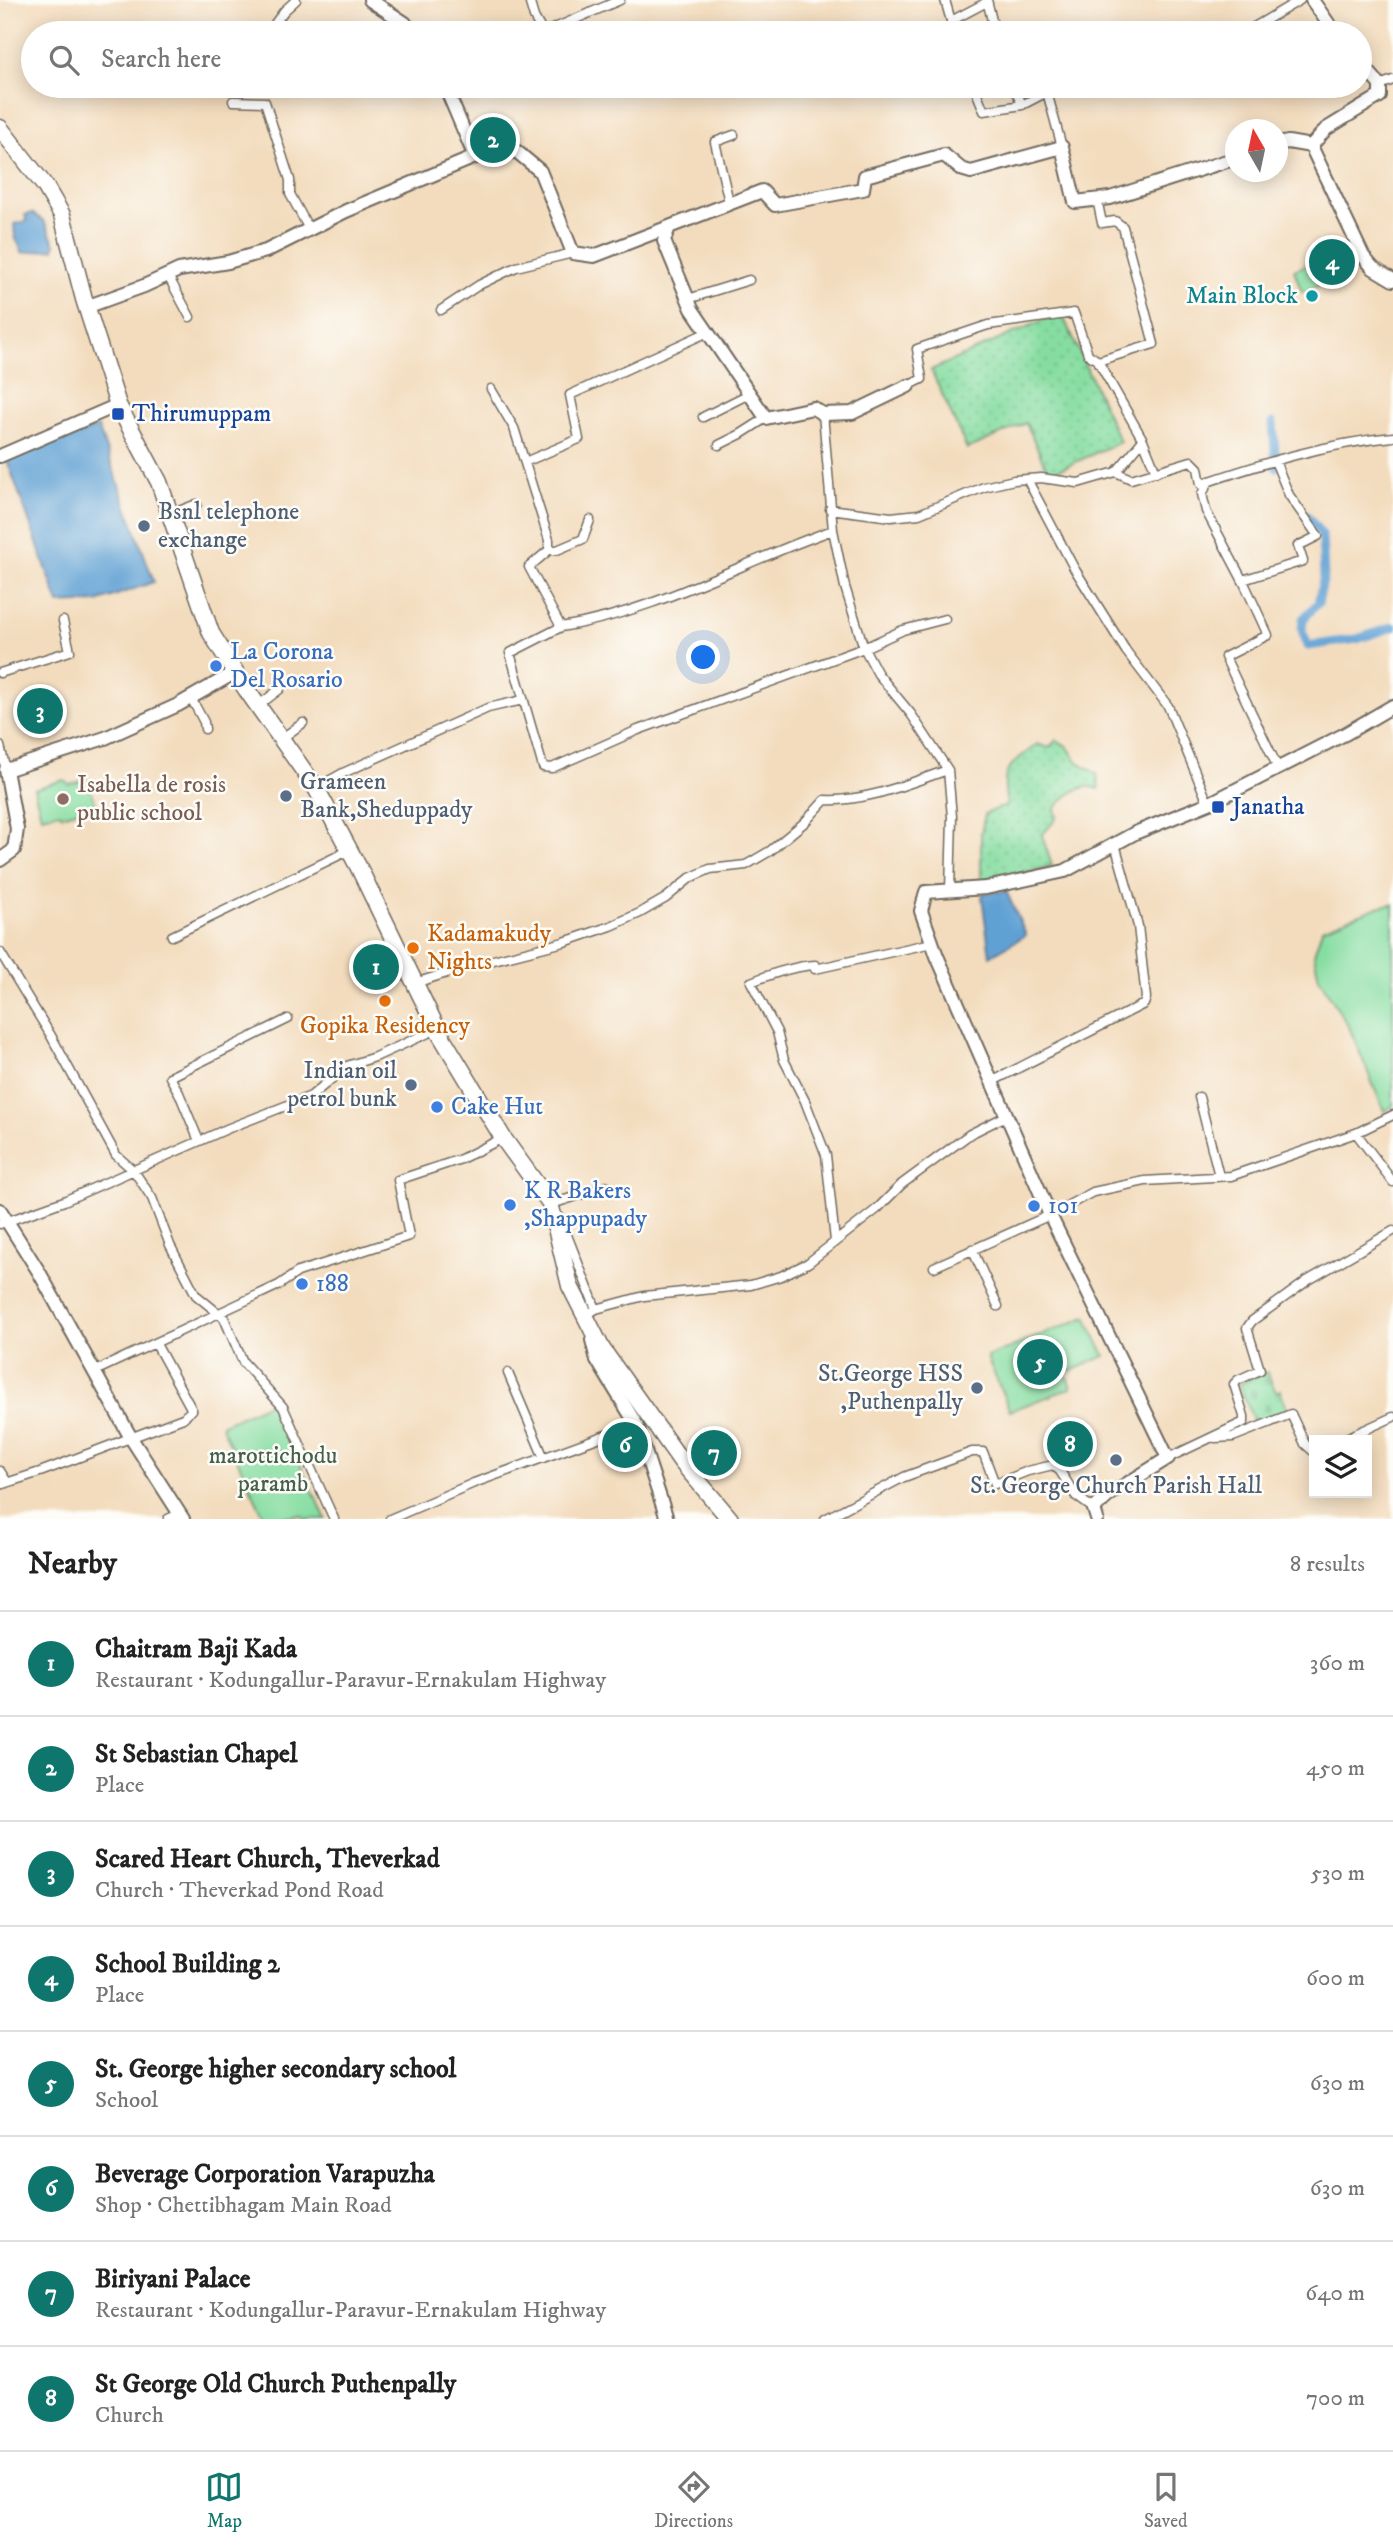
<!DOCTYPE html>
<html lang="en">
<head>
<meta charset="utf-8">
<style>
  :root { --surface:#fff; --page:#f2f2f2; --text:#222; --muted:#767676; --line:#e0e0e0; --accent:#0f766e }
  body { margin:0; font-family:"IM FELL DW Pica",serif; background:var(--page); color:var(--text) }
  .controls { position:absolute; right:21px; bottom:21px; display:grid; overflow:hidden; border-radius:0px; box-shadow:0 4px 18px #0003 }
  .controls button { width:63px; height:63px; display:grid; place-items:center; padding:0; border:0; border-bottom:2px solid var(--line); background:var(--surface); color:var(--text); font:35px sans-serif }
  .compass { position:absolute; left:1225px; top:119px; width:63px; height:63px; border-radius:50%; background:var(--surface); box-shadow:0 4px 18px #0003; rotate:351deg }
  .you { position:absolute; left:704px; top:658px; width:24px; height:24px; margin:-18px; border:5px solid #fff; border-radius:50%; background:#1a73e8; box-shadow:0 0 0 10px #1a73e833 }
  .badge { display:grid; place-items:center; width:46px; height:46px; border-radius:50%; background:var(--accent); color:#fff; font-size:23px; font-weight:700 }
  .pin { position:absolute; translate:-50% -50%; border:4px solid #fff; box-shadow:0 2px 7px #0006 }
  .list { margin:0; padding:0; list-style:none }
  h2 { display:flex; justify-content:space-between; align-items:center; height:91px; margin:0; padding:0 28px; font-size:30px }
  h2 small { font-size:23px; font-weight:400; color:var(--muted) }
  .list li { display:grid; grid-template-columns:46px 1fr auto; gap:21px; align-items:center; box-sizing:border-box; height:105px; padding:0 28px; border-top:2px solid var(--line) }
  .list b { display:block; font-size:26px; white-space:nowrap }
  .list p { margin:0; font-size:23px; white-space:nowrap; color:var(--muted) }
  .list em { font-size:23px; font-style:normal; color:var(--muted) }
  .icon { flex:none; width:38px; height:38px; fill:none; stroke:currentColor; stroke-width:2; stroke-linecap:round; stroke-linejoin:round }
  .map { position:relative; flex:none; width:1393px; height:1519px; overflow:hidden }
  .search { position:absolute; background:var(--surface); box-shadow:0 4px 18px #0003; left:21px; right:21px; top:21px; height:77px; display:flex; align-items:center; gap:18px; box-sizing:border-box; padding:0 24px; border-radius:38px; color:var(--muted); font-size:26px }
  .sheet { height:931px; background:var(--surface) }
  nav { display:flex; justify-content:space-around; align-items:center; box-sizing:border-box; height:98px; border-top:2px solid var(--line); background:var(--surface); font-size:19px; color:var(--muted) }
  nav a { display:grid; justify-items:center; gap:4px }
  nav .on { color:var(--accent) }
  .map>svg:first-child { display:block }
  .grass { fill:url(#grass-dots); stroke:#588466; stroke-width:2 }
  .cemetery { fill:url(#cemetery-stones); stroke:#588466; stroke-width:2 }
  .park { fill:#86dda1; stroke:#588466; stroke-width:2 }
  .water { fill:#61a1d4; stroke:#466680; stroke-width:2 }
  .lines { fill:none; stroke-linecap:round; stroke-linejoin:round }
  .canal { stroke:#61a1d4; stroke-width:9 }
  .street-casing { stroke:#71695e; stroke-width:11 }
  .secondary-casing { stroke:#71695e; stroke-width:16 }
  .highway-casing { stroke:#71695e; stroke-width:19 }
  .street { stroke:#fff; stroke-width:8 }
  .secondary { stroke:#fff; stroke-width:12 }
  .highway { stroke:#fff; stroke-width:16 }
  .culture-dot { fill:#0f9aa8; stroke:#fdfcf7; stroke-width:2.5 }
  .transit-dot { fill:#1a4fb4; stroke:#fdfcf7; stroke-width:2.5 }
  .service-dot { fill:#5c6f8a; stroke:#fdfcf7; stroke-width:2.5 }
  .shop-dot { fill:#3f7fe0; stroke:#fdfcf7; stroke-width:2.5 }
  .education-dot { fill:#8d6e63; stroke:#fdfcf7; stroke-width:2.5 }
  .food-dot { fill:#e8710a; stroke:#fdfcf7; stroke-width:2.5 }
  .labels { text-anchor:middle; dominant-baseline:central; stroke-width:5; stroke-linejoin:round; paint-order:stroke }
  .culture-label { font-size:24px; fill:#0d838f; stroke:#fdfcf7; text-anchor:end }
  .transit-label { font-size:24px; fill:#164399; stroke:#fdfcf7; text-anchor:start }
  .service-label { font-size:24px; fill:#4e5e75; stroke:#fdfcf7; text-anchor:start }
  .shop-label { font-size:24px; fill:#366cbe; stroke:#fdfcf7; text-anchor:start }
  .education-label { font-size:24px; fill:#785e54; stroke:#fdfcf7; text-anchor:start }
  .food-label { font-size:24px; fill:#c56008; stroke:#fdfcf7; text-anchor:start }
  .park-label { font-size:24px; fill:#46604e; stroke:#fdfcf7 }
</style>
</head>
<body>
<div class="map">
<svg width="1393" height="1519" viewBox="0 0 1393 1519">
  <defs>
    <pattern id="grass-dots" width="8" height="8" patternUnits="userSpaceOnUse" patternTransform="scale(1.75)"><rect width="8" height="8" fill="#86dda1"/><path d="M2 2h.1M6 6h.1" fill="none" stroke="#74be8b" stroke-width="1.8" stroke-linecap="round"/></pattern>
    <pattern id="cemetery-stones" width="16" height="16" patternUnits="userSpaceOnUse" patternTransform="scale(1.75)"><rect width="16" height="16" fill="#86dda1"/><path d="M2 7V4a2 2 0 0 1 4 0v3zM10 15v-3a2 2 0 0 1 4 0v3z" fill="#74be8b"/></pattern>
  </defs>
  <rect width="100%" height="100%" fill="#fdfcf7"/>
  <filter id="ink" filterUnits="userSpaceOnUse"><feTurbulence type="fractalNoise" baseFrequency=".0143" numOctaves="2"/><feDisplacementMap in="SourceGraphic" scale="14" xChannelSelector="R" yChannelSelector="G"/><feConvolveMatrix kernelMatrix="1 2 1 2 8 2 1 2 1" color-interpolation-filters="sRGB"/></filter>
  <filter id="wash" filterUnits="userSpaceOnUse"><feTurbulence type="fractalNoise" baseFrequency=".00686" numOctaves="4" result="noise"/><feDisplacementMap in="SourceGraphic" scale="28" xChannelSelector="R" yChannelSelector="G"/><feGaussianBlur stdDeviation="1.57" result="paint"/><feColorMatrix in="noise" values="0 0 0 0 0 0 0 0 0 0 0 0 0 0 0 0 0 1.4 0 .05"/><feComposite in="paint" operator="in"/></filter>
  <g filter="url(#wash)">
    <rect width="100%" height="100%" fill="#f3dcbd"/>
    <path class="grass" d="M1061,312l59,130 -71,32 -23,-51 -59,26 -36,-79z
      M1056,740l11,6 10,15 20,13 2,15c-17,-7 -34,6 -44,20l2,9 -15,17 10,31 -47,11 -24,3v-47l4,-19 22,-9c-7,-38 2,-38 30,-61l12,4z"/>
    <path class="cemetery" d="M1267,1372l9,20 4,-2 8,20 -33,15 -16,-41z"/>
    <path class="park" d="M1319,260l8,22 -25,10 -8,-22z
      M63,780l6,4 18,-4 9,25 -34,10 -2,-3 -19,4 -7,-27z
      M1393,904v202l-9,5 -34,-82 -31,-51 -5,-24 8,-25 59,-23z
      M1086,1317l19,39 -39,17 5,15 -61,23 -23,-54z
      M271,1402l55,117h-20l-5,-4 -36,4 -44,-94z"/>
    <path class="water" d="M32,213l12,8 11,23 -1,5 -31,4 -8,-16 -1,-13 13,-3 -2,-6z
      M98,427l56,155 -57,20 -38,2 -52,-144z
      M1006,891l20,44 -36,21 -8,-59 2,-4z"/>
    <g class="lines">
      <path class="canal" d="M1273,423l3,44
        M1307,516l15,19 2,41 -6,27 -15,16 -1,11 6,16 49,-7 36,-12"/>
    </g>
  </g>
  <g filter="url(#ink)">
    <g class="lines">
      <g class="street-casing">
        <path id="street" d="M529,0l5,17 9,16
          M945,0l6,21 36,-19
          M987,0l8,33
          M952,20l5,13
          M268,33l16,-22 12,-11
          M543,33l77,-33
          M1244,33l56,-33
          M1320,33l9,-6
          M1380,85l13,-5
          M974,86l10,25 38,-6
          M1014,86l8,19 25,-13 15,55
          M1047,92l19,-6
          M233,101l32,1 25,78v14l19,35
          M1097,199l5,24 13,-2 8,6 31,117 -56,17 45,79 -27,32
          M729,202l-14,-60 19,-7
          M167,274l23,43
          M688,299l61,-19
          M441,310l38,-25 37,-18 57,-14
          M908,386l14,-7 -5,-30 71,-24 86,-12 14,41 10,7
          M491,389l23,39 35,112v10
          M703,417l46,-23
          M1143,440l13,32
          M719,445l22,-11 25,-16
          M525,462l54,-23 -9,-44 138,-63
          M1027,479l47,89 52,83 42,55 40,97
          M1209,481l-7,13 4,17 39,74 23,50 -43,22 53,111
          M830,509l61,8 28,-3 65,-27 30,-7 27,-2 37,5 38,-11 15,7 60,-18 7,7 3,16c62,-21 127,-41 192,-47
          M169,510l10,1 18,-7
          M590,520l-7,19 -26,11h-8l-20,17 32,60 -51,26 33,114 9,1 86,-38 226,-82 39,-18 42,-11
          M833,530l12,57 19,61 14,26 33,40 37,56
          M1243,580l60,-19 -5,-15 20,-10 -29,-41 -14,-34
          M561,627c95,-15 182,-66 272,-97l-10,-116
          M0,673l70,-22 -7,-30
          M191,698l13,24 1,7
          M258,706l22,-17
          M281,739l22,-16
          M0,746l6,24
          M316,788l27,-15 145,-65 35,-8
          M172,936l178,-86
          M0,952l50,82 66,121 18,16 18,27 18,47 26,50 28,23 19,44 40,45 51,112
          M415,983l51,-16 98,-25 47,-16 29,-13 26,-15 24,-20 20,-9 36,-4 24,-14 35,-29 20,-22c42,2 83,-17 123,-30l4,47 -2,74
          M993,1081l151,-77 2,-6 -8,-72 -23,-82
          M1199,1097l20,79
          M1356,1133l37,49
          M199,1141l-20,-48 -9,-16 118,-58
          M552,1204l56,-18
          M560,1217l36,92
          M0,1224l64,-23 165,-73 82,-32 36,-30 28,-9 62,-28
          M835,1241l-9,-86 -21,-54 -21,-41 -7,-28 -26,-50c20,-8 42,-16 64,-17v4l117,-26
          M972,1249l26,57
          M934,1267l116,-52 43,-23 52,-11 86,-5 125,-43 37,-18
          M585,1316l11,-7 48,-13 107,-11 30,-9 27,-13 69,-54 25,-25 68,-50 38,-19
          M93,1372l186,-87 19,-13 111,-36 -11,-56 63,-21 42,-21
          M508,1373l36,85
          M1215,1438l18,-1 58,-23 14,30 9,8
          M1342,1440l51,-23
          M1168,1458l76,-36v-6l-10,-32 4,-4 22,-10 -13,-42 5,-7 55,-40 86,-50
          M0,1471l7,11
          M0,1485l40,-13 143,-54 9,-8 -36,-66
          M168,1519l11,-5
          M390,1519l84,-36 162,-59
          M825,1519l79,-42 68,-25h11l12,32 33,-13 25,-6 7,6 16,25 18,13"/>
      </g>
      <g class="secondary-casing">
        <path id="secondary" d="M370,0l35,23 7,10
          M1312,0l23,33
          M1360,62l20,23v11l-54,33 -15,17 52,110 10,12 20,12
          M445,86l30,71
          M1278,144l10,-2 23,4
          M86,307l58,-21 35,-16 49,-8 38,-11 80,-40 129,-54 41,-6 24,20 33,82 21,3 75,-29
          M908,386l-56,27 -29,1 -10,-6 -47,10 -74,-109 -28,-68 5,-14 93,-36 13,14 88,-16 2,-13 79,-21 17,14 10,3 91,-25 13,55 35,-4 126,-40
          M0,456l118,-51
          M0,860l14,-10 3,-21 -11,-59 99,-32 73,-33 58,-33
          M0,1210l39,62 92,166 52,81
          M592,1340l5,20 39,64 31,95
          M1097,1519l-3,-10 15,-14 59,-37 -118,-243 -113,-259 -16,-45 5,-19 60,-4 79,-17 70,-38 79,-32 131,-67 48,-28"/>
      </g>
      <g class="highway-casing">
        <path id="highway" d="M0,128l45,58 17,29 22,84 34,106 41,77 52,151 35,56 70,99 43,80 78,161 66,109 47,65 20,83 32,63 79,112 49,58"/>
      </g>
      <use href="#street" class="street"/>
      <use href="#secondary" class="secondary"/>
      <use href="#highway" class="highway"/>
    </g>
  </g>
  <circle class="culture-dot" cx="1312" cy="296" r="7"/>
  <g class="transit-dot">
    <rect x="111" y="407" width="14" height="14" rx="3.5"/>
    <rect x="1211" y="800" width="14" height="14" rx="3.5"/>
  </g>
  <g class="service-dot">
    <circle cx="144" cy="526" r="7"/>
    <circle cx="286" cy="796" r="7"/>
    <circle cx="411" cy="1085" r="7"/>
    <circle cx="977" cy="1388" r="7"/>
    <circle cx="1116" cy="1460" r="7"/>
  </g>
  <g class="shop-dot">
    <circle cx="216" cy="666" r="7"/>
    <circle cx="437" cy="1107" r="7"/>
    <circle cx="510" cy="1205" r="7"/>
    <circle cx="1034" cy="1206" r="7"/>
    <circle cx="302" cy="1284" r="7"/>
  </g>
  <circle class="education-dot" cx="63" cy="799" r="7"/>
  <g class="food-dot">
    <circle cx="413" cy="948" r="7"/>
    <circle cx="385" cy="1001" r="7"/>
  </g>
  <g class="labels">
    <g class="culture-label">
      <text x="1298" y="296">Main Block</text>
    </g>
    <g class="transit-label">
      <text x="132" y="414">Thirumuppam</text>
      <text x="1232" y="807">Janatha</text>
    </g>
    <g class="service-label">
      <text x="158" y="512">Bsnl telephone<tspan x="158" dy="28">exchange</tspan></text>
      <text x="300" y="782">Grameen<tspan x="300" dy="28">Bank,Sheduppady</tspan></text>
      <text x="397" y="1071" text-anchor="end">Indian oil<tspan x="397" dy="28">petrol bunk</tspan></text>
      <text x="963" y="1374" text-anchor="end">St.George HSS<tspan x="963" dy="28">,Puthenpally</tspan></text>
      <text x="1116" y="1486" text-anchor="middle">St. George Church Parish Hall</text>
    </g>
    <g class="shop-label">
      <text x="230" y="652">La Corona<tspan x="230" dy="28">Del Rosario</tspan></text>
      <text x="451" y="1107">Cake Hut</text>
      <text x="524" y="1191">K R Bakers<tspan x="524" dy="28">,Shappupady</tspan></text>
      <text x="1048" y="1206">101</text>
      <text x="316" y="1284">188</text>
    </g>
    <g class="education-label">
      <text x="77" y="785">Isabella de rosis<tspan x="77" dy="28">public school</tspan></text>
    </g>
    <g class="food-label">
      <text x="427" y="934">Kadamakudy<tspan x="427" dy="28">Nights</tspan></text>
      <text x="385" y="1026" text-anchor="middle">Gopika Residency</text>
    </g>
    <g class="park-label">
      <text x="273" y="1456">marottichodu<tspan x="273" dy="28">paramb</tspan></text>
    </g>
  </g>
</svg>
<div class="controls">
<button><svg class="icon" aria-label="layers" viewBox="0 0 24 24"><path d="M12 4l9 5-9 5-9-5zM3 14l9 5 9-5"/></svg></button>
</div>
<svg class="compass" viewBox="-18 -18 36 36"><path d="M0-13l5 13h-10z" fill="#e53935"/><path d="M0 13l5-13h-10z" fill="#767676"/></svg>
<div class="you"></div>
<div class="pin badge" style="left:376px;top:967px">1</div>
<div class="pin badge" style="left:493px;top:140px">2</div>
<div class="pin badge" style="left:40px;top:711px">3</div>
<div class="pin badge" style="left:1332px;top:262px">4</div>
<div class="pin badge" style="left:1040px;top:1362px">5</div>
<div class="pin badge" style="left:625px;top:1445px">6</div>
<div class="pin badge" style="left:714px;top:1453px">7</div>
<div class="pin badge" style="left:1070px;top:1444px">8</div>
<div class="search"><svg class="icon" aria-label="search" viewBox="0 0 24 24"><circle cx="10" cy="10" r="6"/><path d="M15 15l6 6"/></svg>Search here</div>
</div>
<section class="sheet">
<h2>Nearby<small>8 results</small></h2>
<ul class="list">
<li><span class="badge">1</span><div><b>Chaitram Baji Kada</b><p>Restaurant · Kodungallur-Paravur-Ernakulam Highway</p></div><em>360 m</em></li>
<li><span class="badge">2</span><div><b>St Sebastian Chapel</b><p>Place</p></div><em>450 m</em></li>
<li><span class="badge">3</span><div><b>Scared Heart Church, Theverkad</b><p>Church · Theverkad Pond Road</p></div><em>530 m</em></li>
<li><span class="badge">4</span><div><b>School Building 2</b><p>Place</p></div><em>600 m</em></li>
<li><span class="badge">5</span><div><b>St. George higher secondary school</b><p>School</p></div><em>630 m</em></li>
<li><span class="badge">6</span><div><b>Beverage Corporation Varapuzha</b><p>Shop · Chettibhagam Main Road</p></div><em>630 m</em></li>
<li><span class="badge">7</span><div><b>Biriyani Palace</b><p>Restaurant · Kodungallur-Paravur-Ernakulam Highway</p></div><em>640 m</em></li>
<li><span class="badge">8</span><div><b>St George Old Church Puthenpally</b><p>Church</p></div><em>700 m</em></li>
</ul>
</section>
<nav>
<a class="on"><svg class="icon" aria-label="map" viewBox="0 0 24 24"><path d="M3 6l6-2 6 2 6-2v14l-6 2-6-2-6 2zM9 4v14M15 6v14"/></svg>Map</a>
<a><svg class="icon" aria-label="directions" viewBox="0 0 24 24"><path d="M12 3l9 9-9 9-9-9zM9 14v-3h6M13 9l2 2-2 2"/></svg>Directions</a>
<a><svg class="icon" aria-label="saved" viewBox="0 0 24 24"><path d="M7 4h10v16l-5-4-5 4z"/></svg>Saved</a>
</nav>
</body>
</html>
